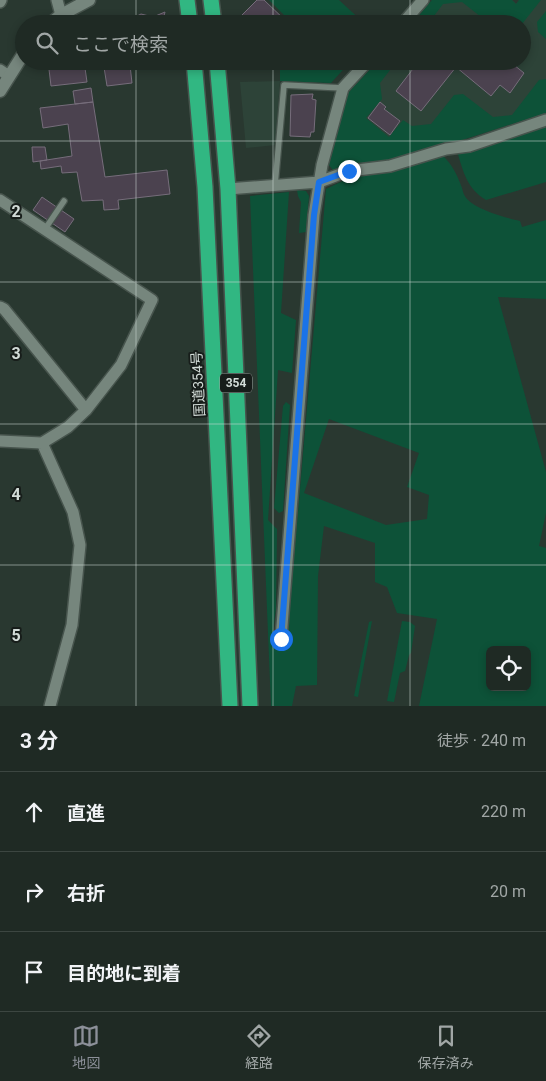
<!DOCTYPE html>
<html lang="ja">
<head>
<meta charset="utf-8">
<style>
  :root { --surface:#1f2a24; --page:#27322c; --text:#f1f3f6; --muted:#a1a7a6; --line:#3c4641; --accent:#8c9099 }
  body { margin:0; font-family:Roboto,"Noto Sans JP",sans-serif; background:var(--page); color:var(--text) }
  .controls { position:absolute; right:15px; bottom:15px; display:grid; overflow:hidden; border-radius:8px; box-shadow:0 2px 8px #0003 }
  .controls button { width:45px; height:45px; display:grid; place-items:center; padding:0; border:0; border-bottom:1px solid var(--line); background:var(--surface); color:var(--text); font:25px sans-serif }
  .stop { position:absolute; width:15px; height:15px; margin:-11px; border:4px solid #1a73e8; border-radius:50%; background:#fff }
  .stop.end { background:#1a73e8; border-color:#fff; box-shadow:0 1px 5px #0008 }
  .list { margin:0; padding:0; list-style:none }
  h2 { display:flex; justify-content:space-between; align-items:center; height:65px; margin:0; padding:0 20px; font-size:21px }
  h2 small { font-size:16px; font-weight:400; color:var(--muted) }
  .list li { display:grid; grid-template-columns:32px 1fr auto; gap:15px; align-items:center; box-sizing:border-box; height:80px; padding:0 20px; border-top:1px solid var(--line) }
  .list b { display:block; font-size:19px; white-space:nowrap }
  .list em { font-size:16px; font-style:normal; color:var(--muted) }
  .icon { flex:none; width:28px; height:28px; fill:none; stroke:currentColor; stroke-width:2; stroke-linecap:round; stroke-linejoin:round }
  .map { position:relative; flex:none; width:546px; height:706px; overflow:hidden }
  .search { position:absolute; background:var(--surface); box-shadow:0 2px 8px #0003; left:15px; right:15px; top:15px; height:55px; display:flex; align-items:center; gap:12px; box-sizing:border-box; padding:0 18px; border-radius:28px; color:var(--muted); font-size:19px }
  .sheet { height:305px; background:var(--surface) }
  nav { display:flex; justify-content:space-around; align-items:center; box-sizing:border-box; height:70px; border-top:1px solid var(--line); background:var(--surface); font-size:14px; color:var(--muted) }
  nav a { display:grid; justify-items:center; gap:2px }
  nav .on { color:var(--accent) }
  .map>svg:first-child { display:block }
  .built { fill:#2d4338 }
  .green { fill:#0d5238; fill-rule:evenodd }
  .building { fill:#4b424f; stroke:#766d7b }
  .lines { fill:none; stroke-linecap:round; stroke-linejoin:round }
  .lane-casing { stroke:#47544d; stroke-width:8 }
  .street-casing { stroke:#47544d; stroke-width:14 }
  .secondary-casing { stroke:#47544d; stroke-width:15 }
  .highway-casing { stroke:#47544d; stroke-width:18 }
  .lane { stroke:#76867d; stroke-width:5.5 }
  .street { stroke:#76867d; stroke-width:11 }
  .secondary { stroke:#76867d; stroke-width:12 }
  .highway { stroke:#31b782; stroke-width:15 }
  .route { stroke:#1a73e8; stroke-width:6 }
  .grid { fill:none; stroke:#d2dbd7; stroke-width:1; stroke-opacity:0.55 }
  .labels { text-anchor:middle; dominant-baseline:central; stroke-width:4; stroke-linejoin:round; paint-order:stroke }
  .shield { fill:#171d1a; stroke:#9aa29e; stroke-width:1 }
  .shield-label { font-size:12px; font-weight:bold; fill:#d2dbd7 }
  .street-label { font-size:14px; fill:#d2dbd7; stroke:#171d1a }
  .grid-label { font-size:16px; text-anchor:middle; font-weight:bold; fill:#d2dbd7; stroke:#171d1a; stroke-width:4; stroke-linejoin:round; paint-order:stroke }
</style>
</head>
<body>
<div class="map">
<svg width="546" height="706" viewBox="0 0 546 706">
  <rect width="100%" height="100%" fill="#293830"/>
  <path class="built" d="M432,0h80l4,4 3,-4h27v114l-93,29 -7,-1 -113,28 -4,-5 19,-72 30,-32h144v-37h-110z
    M280,81l-5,64 -29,3 -6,-66z"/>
  <path class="green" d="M269,0h70l26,24h-72z
    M432,0h80l4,4 3,-4h22l-19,24h-32l-28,-22 -19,2 -15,20h-9l-4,-4z
    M546,11v28l-8,-7 -1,-10z
    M280,61h71l-20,22 -51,-2z
    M378,61h19l-17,22 2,16 -16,19 23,19 14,-17 9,6 19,-2 23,-29 9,-1 30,23 19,-2 27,-35 7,-1v34l-93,30 -7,-1 -59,20 -54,8 -4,-5 19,-72z
    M546,123v59l-60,18c-19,-11 -23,-29 -29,-49z
    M442,155c11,10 15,20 20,33 1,4 2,8 5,11 10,11 39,19 53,22l2,6 24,-7v79l-48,-2 48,175v41l-7,33 7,2v158h-127l18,-87 -40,-6 -10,-26 -12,-5v-39l-51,-17 -6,50 -1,109 -21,1 -4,20h-21l-21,-510 39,-4 -8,121 15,7 -4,53 -14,-3 -10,150 9,9 -1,80 -4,29 7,8 7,4 40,-461 29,-14 35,-3zM329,419l90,34 -12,34 22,8 -2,24 -41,6 -82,-32zM490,650h37v37h-37z
    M297,190l9,1 3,5 -3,36 -7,1 2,-31 -3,-6z
    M286,402l4,3 -7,106 -4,2 -5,-5 9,-102z
    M372,621l-14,76 -4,-1 15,-74z
    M402,621l8,1 5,4 -4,27 -2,2 -4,16 -5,2 -6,29 -7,-1z"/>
  <path class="building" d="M257,0h7l23,22 -2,2h-49l-1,-2z
    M165,12l-3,12h-31v-5l10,-5 12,3z
    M48,61h36l3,21 -36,4z
    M103,61h49l1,1 -23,3 2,18 -25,3z
    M419,61h20l4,4 3,-4h63l15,12 -14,20 -10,-8 -9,11 -35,-29 -35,44 -25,-20z
    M91,88l2,14 -18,2 -2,-13z
    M313,94l-1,5 4,1 -2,32h-3l-1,5 -20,-1 1,-41z
    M93,102l12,75 62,-7 3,24 -52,6 1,9 -15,1 -1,-10 -21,1 -5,-29 -15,1 -1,-7 -20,3 -1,-8 32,-5 -4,-32 -25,4 -3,-20z
    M380,102l6,5 -2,2 16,12 -10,14 -22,-17z
    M32,147h13l2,13 -14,2z
    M42,197l32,22 -9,13 -32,-22z"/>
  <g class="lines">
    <g class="lane-casing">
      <path id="lane" d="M275,185l9,-100 59,3
        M45,229l19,-28"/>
    </g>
    <g class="street-casing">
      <path id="street" d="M57,0l4,15
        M0,2l1,-2
        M402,24l21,-24
        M0,70l9,6
        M228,189l91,-7 30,-11 41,-5 56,-17 23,-3 77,-26
        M0,200l152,100 -31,65 -35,45 -18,17 -26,16 -42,-2
        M0,307l4,2 82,101
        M42,443l31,69 7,33 -8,80 -22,81
        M281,639l33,-424 8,-50 21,-77 25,-27"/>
    </g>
    <g class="secondary-casing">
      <path id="secondary" d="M50,24l11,-9 28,-15
        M0,91l24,-38"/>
    </g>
    <g class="highway-casing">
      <path id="highway" d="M187,0l3,24
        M211,0l3,24
        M194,61l11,126 25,519
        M217,61l11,128 22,517"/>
    </g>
    <use href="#lane" class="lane"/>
    <use href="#street" class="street"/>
    <use href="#secondary" class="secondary"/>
    <use href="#highway" class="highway"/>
  </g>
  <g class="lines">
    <path class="route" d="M281,639l33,-424 5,-33 30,-11"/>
  </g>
  <path class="grid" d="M136,0v24M273,0v24M410,0v24M136,61v645M273,61v645M410,61v645M0,141h546M0,282h546M0,424h546M0,565h546"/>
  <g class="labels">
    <rect class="shield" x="220" y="373.5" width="32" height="19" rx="4"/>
    <g class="shield-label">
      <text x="236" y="383">354</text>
    </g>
    <g class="street-label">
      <text transform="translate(198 384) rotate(-93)">国道354号</text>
    </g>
  </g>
  <g class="grid-label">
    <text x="16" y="217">2</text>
    <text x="16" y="359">3</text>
    <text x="16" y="500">4</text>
    <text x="16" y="641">5</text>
  </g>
</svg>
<div class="controls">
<button><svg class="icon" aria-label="locate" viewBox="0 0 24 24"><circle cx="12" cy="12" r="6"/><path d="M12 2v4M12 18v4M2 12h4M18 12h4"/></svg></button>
</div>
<div class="stop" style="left:281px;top:639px"></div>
<div class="stop end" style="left:349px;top:171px"></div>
<div class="search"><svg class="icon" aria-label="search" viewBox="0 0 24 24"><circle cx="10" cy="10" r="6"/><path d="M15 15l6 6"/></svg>ここで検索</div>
</div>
<section class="sheet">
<h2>3 分<small>徒歩 · 240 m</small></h2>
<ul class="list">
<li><svg class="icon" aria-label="ahead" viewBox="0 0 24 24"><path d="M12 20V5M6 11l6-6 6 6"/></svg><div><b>直進</b></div><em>220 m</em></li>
<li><svg class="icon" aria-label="right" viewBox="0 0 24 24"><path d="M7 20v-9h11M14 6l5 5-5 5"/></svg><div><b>右折</b></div><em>20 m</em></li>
<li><svg class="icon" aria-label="arrive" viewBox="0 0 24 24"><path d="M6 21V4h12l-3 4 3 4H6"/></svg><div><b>目的地に到着</b></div></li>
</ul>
</section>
<nav>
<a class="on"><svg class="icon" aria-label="map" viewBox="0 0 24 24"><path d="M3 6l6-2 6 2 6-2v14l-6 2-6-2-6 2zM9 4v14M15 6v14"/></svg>地図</a>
<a><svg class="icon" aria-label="directions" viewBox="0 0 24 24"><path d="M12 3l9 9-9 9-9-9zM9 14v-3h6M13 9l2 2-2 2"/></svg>経路</a>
<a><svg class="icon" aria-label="saved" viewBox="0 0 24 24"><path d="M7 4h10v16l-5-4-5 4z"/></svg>保存済み</a>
</nav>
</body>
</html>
